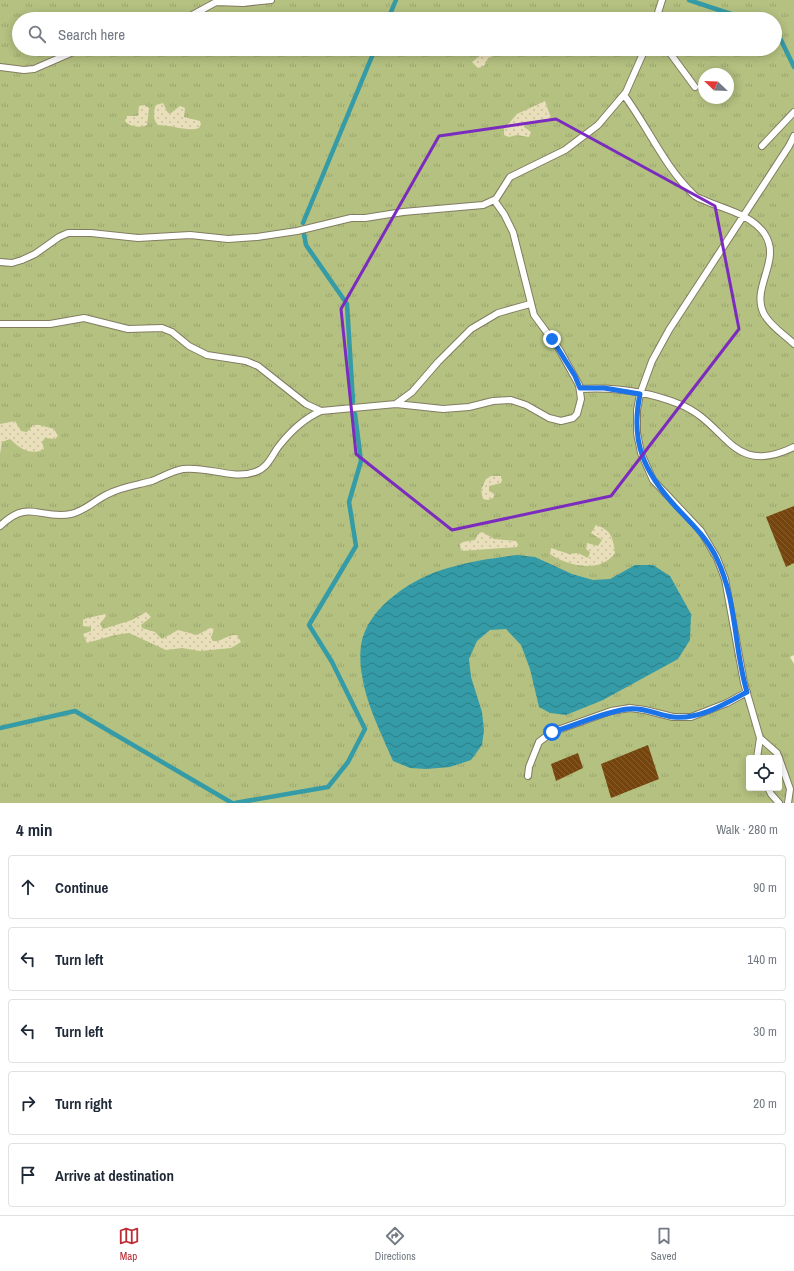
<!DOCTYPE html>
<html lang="en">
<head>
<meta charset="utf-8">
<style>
  :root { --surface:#fff; --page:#f2f2f3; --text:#1f2937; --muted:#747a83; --line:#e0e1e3; --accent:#bd2d36 }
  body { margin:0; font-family:"Archivo Narrow",sans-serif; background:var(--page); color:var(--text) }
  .controls { position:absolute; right:12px; bottom:12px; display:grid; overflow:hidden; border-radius:4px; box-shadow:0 2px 10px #0003 }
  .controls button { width:36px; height:36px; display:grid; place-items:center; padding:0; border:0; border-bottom:1px solid var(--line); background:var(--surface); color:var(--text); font:20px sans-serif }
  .compass { position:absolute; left:698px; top:68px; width:36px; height:36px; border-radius:50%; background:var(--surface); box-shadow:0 2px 10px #0003; rotate:293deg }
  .stop { position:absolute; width:12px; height:12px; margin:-9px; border:3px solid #1a73e8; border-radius:50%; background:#fff }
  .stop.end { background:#1a73e8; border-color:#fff; box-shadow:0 1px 4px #0008 }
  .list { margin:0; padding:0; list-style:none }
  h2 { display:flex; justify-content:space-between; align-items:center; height:52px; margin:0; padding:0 16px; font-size:17px }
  h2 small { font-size:13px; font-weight:400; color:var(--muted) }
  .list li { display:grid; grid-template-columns:26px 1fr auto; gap:12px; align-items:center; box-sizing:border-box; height:64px; margin:0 8px 8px; padding:0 8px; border:1px solid var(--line); border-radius:4px }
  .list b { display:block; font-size:15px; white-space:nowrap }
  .list em { font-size:13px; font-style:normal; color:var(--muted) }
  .icon { flex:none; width:22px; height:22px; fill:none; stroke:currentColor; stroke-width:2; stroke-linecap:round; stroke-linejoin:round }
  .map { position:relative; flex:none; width:794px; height:803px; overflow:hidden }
  .search { position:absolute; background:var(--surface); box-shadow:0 2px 10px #0003; left:12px; right:12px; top:12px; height:44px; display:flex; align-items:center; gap:10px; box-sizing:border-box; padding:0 14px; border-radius:22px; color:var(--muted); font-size:15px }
  .sheet { height:412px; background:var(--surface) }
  nav { display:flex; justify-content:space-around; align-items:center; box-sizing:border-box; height:56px; border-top:1px solid var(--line); background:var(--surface); font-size:11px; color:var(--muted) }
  nav a { display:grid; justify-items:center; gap:2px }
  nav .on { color:var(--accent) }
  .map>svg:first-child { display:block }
  .grass { fill:url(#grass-tufts); fill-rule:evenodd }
  .sand { fill:url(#sand-dots) }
  .water { fill:url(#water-waves) }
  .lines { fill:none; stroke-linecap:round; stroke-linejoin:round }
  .stream { stroke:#349ba7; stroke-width:4.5 }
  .building { fill:url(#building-back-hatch) }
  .lane-casing { stroke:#837c63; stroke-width:8 }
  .lane { stroke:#fff; stroke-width:6 }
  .route { stroke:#1a73e8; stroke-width:5 }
  .marked { fill:none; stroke:#7b2cbf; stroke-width:3; stroke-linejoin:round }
</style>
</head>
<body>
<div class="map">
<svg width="794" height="803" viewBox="0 0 794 803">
  <defs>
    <pattern id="grass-tufts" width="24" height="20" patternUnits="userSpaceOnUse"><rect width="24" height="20" fill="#b4c180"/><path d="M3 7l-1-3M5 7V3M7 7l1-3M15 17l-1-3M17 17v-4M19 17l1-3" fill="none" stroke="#9aa56e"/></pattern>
    <pattern id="sand-dots" width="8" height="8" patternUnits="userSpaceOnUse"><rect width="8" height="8" fill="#e9dfba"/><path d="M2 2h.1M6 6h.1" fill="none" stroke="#c7bf9f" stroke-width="1.8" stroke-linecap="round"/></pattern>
    <pattern id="water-waves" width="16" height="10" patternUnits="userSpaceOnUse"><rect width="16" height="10" fill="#349ba7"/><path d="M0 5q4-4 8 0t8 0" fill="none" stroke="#2b7e87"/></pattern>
    <pattern id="building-back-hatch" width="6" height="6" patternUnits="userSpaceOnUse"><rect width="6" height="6" fill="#76450e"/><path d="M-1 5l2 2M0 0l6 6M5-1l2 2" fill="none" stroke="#845d30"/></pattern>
  </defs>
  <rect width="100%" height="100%" fill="#f0e9cc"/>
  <path class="grass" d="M0,0h794v655l-4,2 4,7v139h-794zM19,19h756v30h-756zM704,74h24v24h-24zM749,758h30v30h-30z"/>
  <path class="sand" d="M489,49h20l-21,9 -4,8 -6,2 -6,-6z
    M545,101l6,17 -11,5h-15l-1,4 7,5 -2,5 -12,-2 -8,2 -5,-2v-6l13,-15z
    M163,103l5,10h3l9,-7 5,2 -1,9 16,4 1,3 -2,4c-11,4 -28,-3 -41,-3 -5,-5 -5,-13 -2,-20z
    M145,105l4,3 -2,17c-6,3 -18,2 -22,-4l2,-5h11l1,-10z
    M15,421l6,10 6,1 6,-7h6l15,4 4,7 -3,3 -10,-1 -3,4 2,7c-13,7 -24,0 -34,-10l-8,3 -2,12v-30z
    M491,476h10l1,4 -1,3 -12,3v5l6,3 -2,4 -5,2 -5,-1 -2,-9 5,-11z
    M596,525c15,5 17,12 19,28 -15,21 -47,13 -65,1l1,-6 18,6 9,-1 10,5 2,-6 -4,-3 1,-6 11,3 4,-6 -11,-7z
    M482,532l12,7 22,2 2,3 -1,3 -56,4 -1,-7 2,-2 13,-2 3,-6z
    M146,612l5,5 -10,8 1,3 13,4 7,7 16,-9 19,5 13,-7 4,1 -3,9 2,3c9,1 14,-7 24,-6l4,7 -10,6 -10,1 -21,2 -18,-3 -16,2 -37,-17 -14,2 -28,8 -4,-9 8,-3v-4l-8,-1v-6c4,-3 16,-4 22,-6l1,2 -6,8 3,5 29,-9z"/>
  <path class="water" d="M517,555l18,2 37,17 21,6 17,-1 25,-14h18l17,11 21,38 -1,26 -12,19 -75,41 -37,15 -16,-2 -11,-6 -9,-38 -9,-24 -15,-16 -16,1 -13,11 -8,18 2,18 11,35 2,18 -2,15 -11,15 -21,7 -24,2 -16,-1 -17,-7c-11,-26 -27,-57 -31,-86 -2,-8 -2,-21 -1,-30 6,-38 53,-68 87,-77 22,-7 46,-10 69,-13z"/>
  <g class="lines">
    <path class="stream" d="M689,0l57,19
      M388,19l8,-19
      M775,34l4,2 15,31
      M303,223l72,-174
      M304,234l2,11 41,59 6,98
      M0,728l75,-17 157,92
      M235,803l93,-16 20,-25 17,-33 -33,-67 -23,-37 47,-79 -7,-44 12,-41 -6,-47"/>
  </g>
  <path class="building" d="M794,506v57l-8,4 -20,-50z
    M648,745l11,34 -48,19 -10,-34z
    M578,753l5,15 -27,13 -5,-17z"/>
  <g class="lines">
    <g class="lane-casing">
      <path id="lane" d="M185,19l31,-17 27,1 28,-3
        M656,19l6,-19
        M667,49l28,38
        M0,67l24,3 10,-1 46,-20
        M624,95c24,32 40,71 69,99 3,4 9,5 13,7 20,9 44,13 58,32 19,27 -14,54 0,81 7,13 20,20 30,30
        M762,146l32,-34
        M0,262l12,1 10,-3 13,-6 24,-17 9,-4h23l47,5 52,-3 38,4 29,-2 40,-6 54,-13h14l38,-6 80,-7 13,-6 14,-22 55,-27 33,-25 28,-33 19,-43
        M0,324h50l34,-6 44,11 34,-1 10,4 17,14 18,9 39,6 12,5 48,38 15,7 75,-7 47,5 26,-2 24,-6 18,-1 15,5 23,13 12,3 12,-3 4,-4 4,-15 -2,-14 -20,-36 -25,-34 -21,-83 -9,-18 -10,-14
        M580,389c33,-2 69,3 99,15 49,19 51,74 115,43
        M397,403l15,-11 26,-30 33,-33 27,-16 32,-9
        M0,526c29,-28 40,-6 71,-12 14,-3 24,-14 37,-20 13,-7 29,-9 44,-13 10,-4 20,-10 31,-12 24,-3 50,11 72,3 13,-4 17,-17 24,-26 11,-14 26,-28 42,-35
        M760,738l17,15 2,5
        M757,758l3,-20 -16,-55 -19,-104 -8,-21 -16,-27 -48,-51 -12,-27 -4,-20v-23l3,-16 12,-33 17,-31 120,-184 5,-10
        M779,758l11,31 -2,14
        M528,776l1,-9 10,-25 13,-10 59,-21 19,-3 15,2 28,7h18l36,-14 20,-11
        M768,788l3,6 8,9"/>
    </g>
    <use href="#lane" class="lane"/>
  </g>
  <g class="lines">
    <path class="route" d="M552,339l23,37 5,12h24l36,6c-10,48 4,78 36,113 16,17 31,31 41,52 20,42 17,90 30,133 -22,12 -48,28 -74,25 -15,-2 -29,-10 -45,-8 -26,3 -50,16 -76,23"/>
  </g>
  <path class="marked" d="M556,119l159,87 24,123 -128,167 -159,34 -96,-76 -15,-145 98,-173z"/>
</svg>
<div class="controls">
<button><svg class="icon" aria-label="locate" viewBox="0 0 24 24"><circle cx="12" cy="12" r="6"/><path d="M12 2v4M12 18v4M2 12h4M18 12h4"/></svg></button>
</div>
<svg class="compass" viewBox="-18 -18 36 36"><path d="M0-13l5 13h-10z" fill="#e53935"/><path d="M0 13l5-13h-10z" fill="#747a83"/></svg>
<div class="stop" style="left:552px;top:732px"></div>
<div class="stop end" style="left:552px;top:339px"></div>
<div class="search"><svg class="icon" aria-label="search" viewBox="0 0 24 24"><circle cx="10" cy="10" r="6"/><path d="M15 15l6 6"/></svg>Search here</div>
</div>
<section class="sheet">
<h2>4 min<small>Walk · 280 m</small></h2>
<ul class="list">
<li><svg class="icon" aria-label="ahead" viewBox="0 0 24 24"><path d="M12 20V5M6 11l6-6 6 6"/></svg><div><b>Continue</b></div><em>90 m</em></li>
<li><svg class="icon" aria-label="left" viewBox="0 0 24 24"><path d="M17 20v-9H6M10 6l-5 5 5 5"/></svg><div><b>Turn left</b></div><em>140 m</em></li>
<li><svg class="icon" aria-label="left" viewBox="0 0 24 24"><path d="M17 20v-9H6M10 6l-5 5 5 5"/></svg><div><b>Turn left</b></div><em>30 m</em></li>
<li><svg class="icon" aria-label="right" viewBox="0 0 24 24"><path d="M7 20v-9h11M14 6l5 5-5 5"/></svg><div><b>Turn right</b></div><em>20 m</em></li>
<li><svg class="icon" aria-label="arrive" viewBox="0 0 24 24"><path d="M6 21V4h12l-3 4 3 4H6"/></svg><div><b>Arrive at destination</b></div></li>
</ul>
</section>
<nav>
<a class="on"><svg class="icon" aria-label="map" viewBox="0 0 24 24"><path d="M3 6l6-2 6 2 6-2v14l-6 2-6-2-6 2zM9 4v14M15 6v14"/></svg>Map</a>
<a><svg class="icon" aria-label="directions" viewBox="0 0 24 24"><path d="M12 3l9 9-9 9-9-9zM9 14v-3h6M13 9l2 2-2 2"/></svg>Directions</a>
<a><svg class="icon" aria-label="saved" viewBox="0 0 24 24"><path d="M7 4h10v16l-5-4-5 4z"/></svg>Saved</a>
</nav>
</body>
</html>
